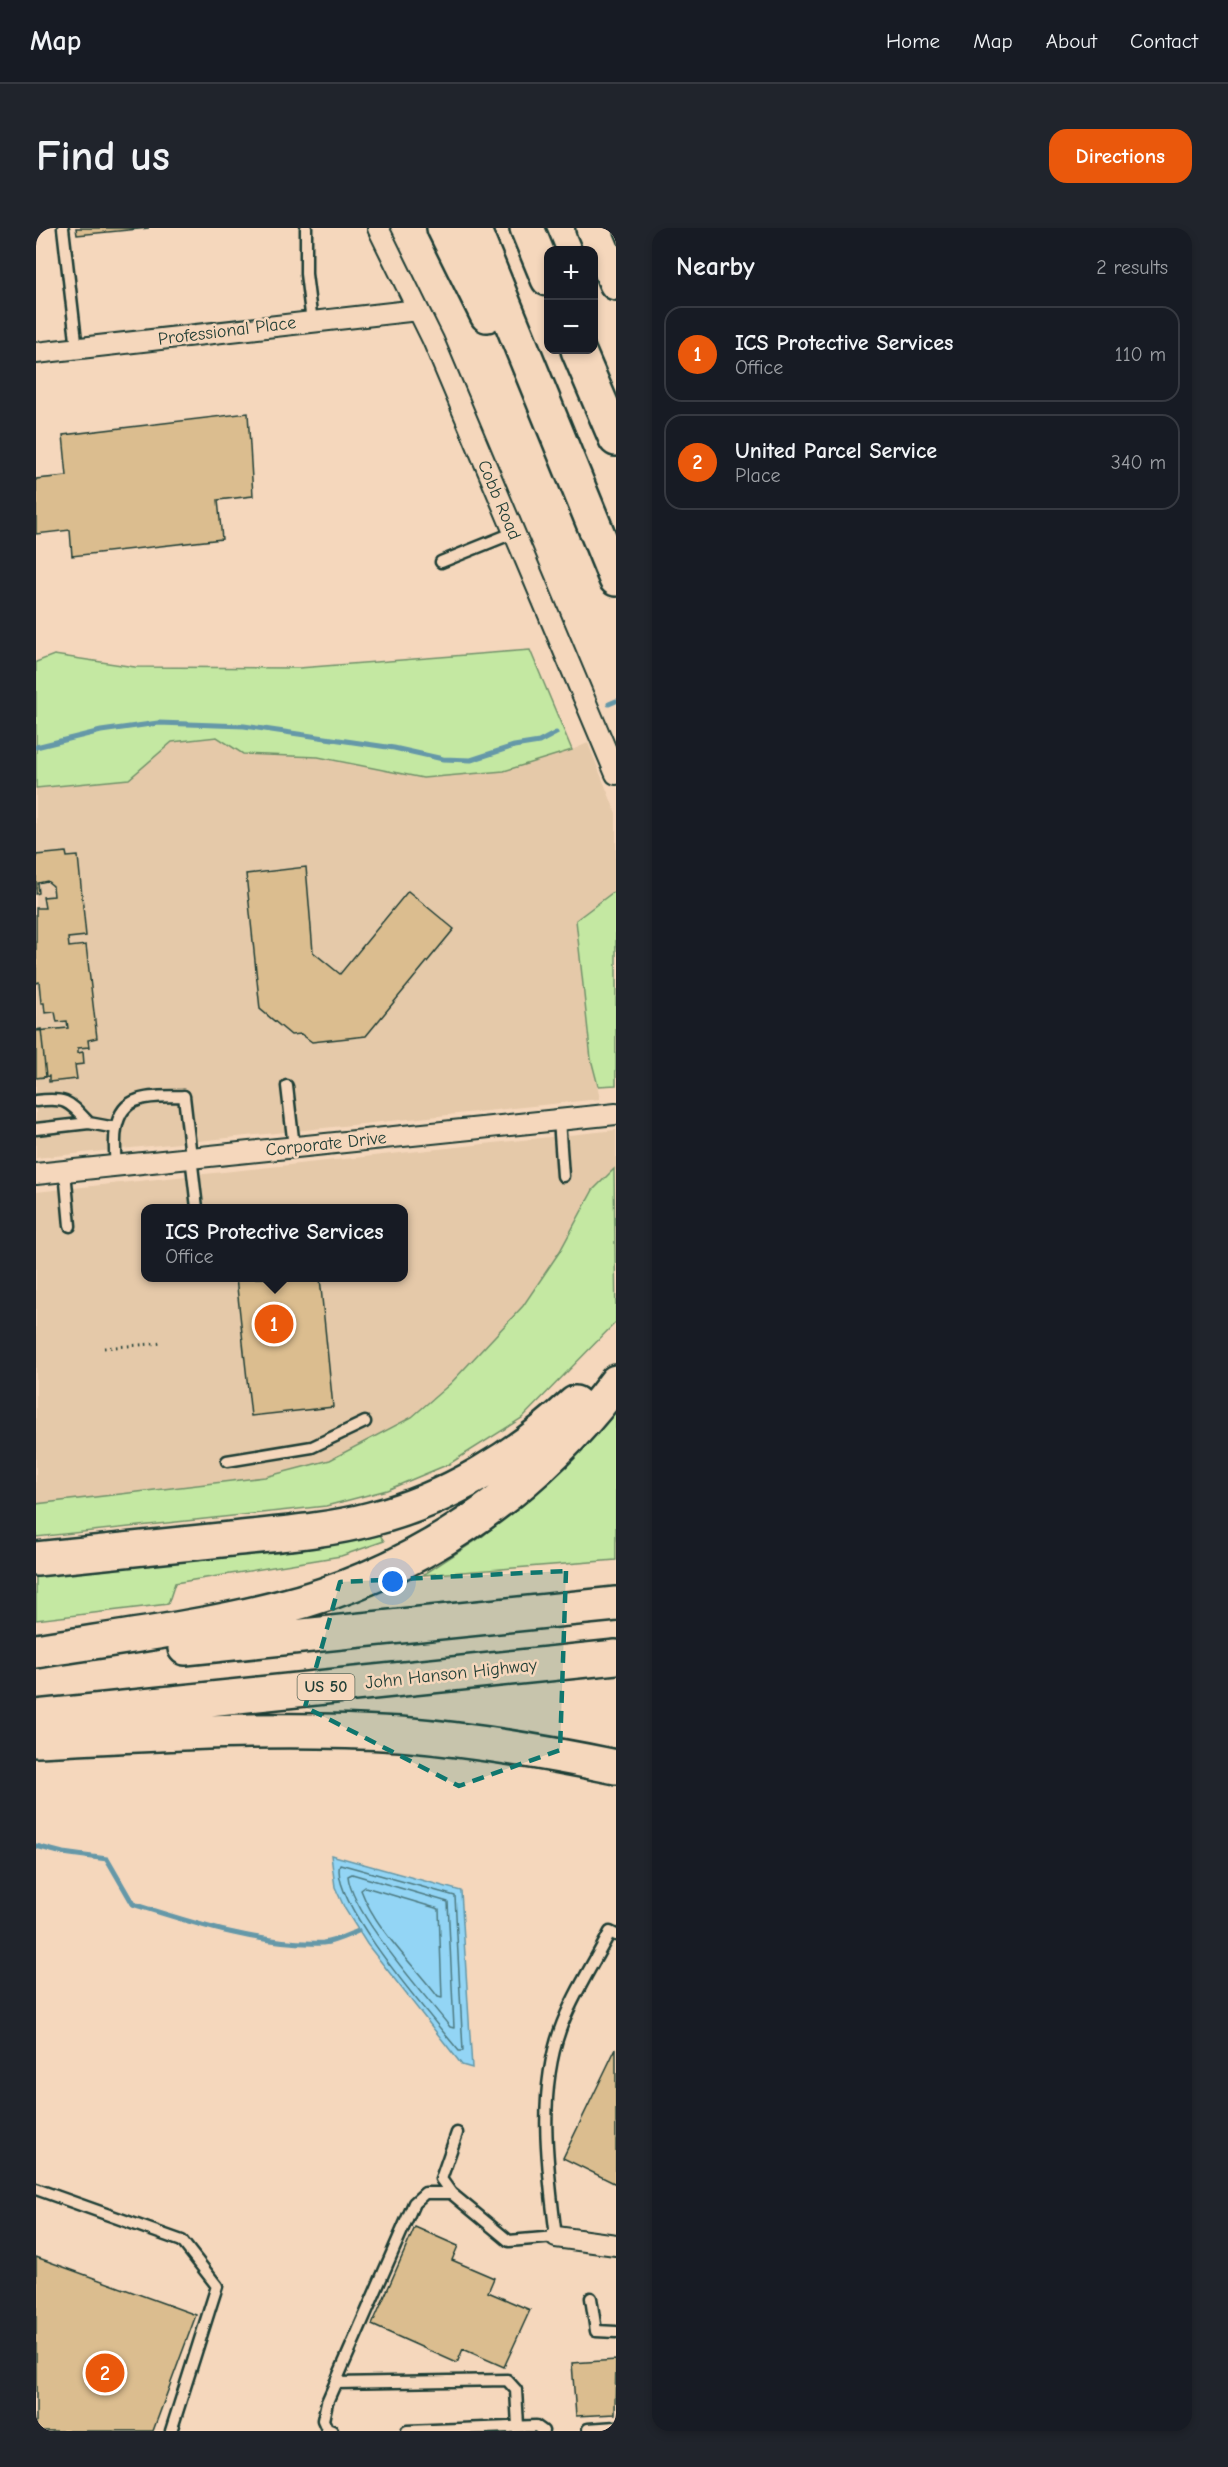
<!DOCTYPE html>
<html lang="en">
<head>
<meta charset="utf-8">
<style>
  :root { --surface:#171b24; --page:#20242c; --text:#f1f3f6; --muted:#9ea1a6; --line:#363941; --accent:#ea580c }
  body { margin:0; font-family:"Comic Neue",sans-serif; background:var(--page); color:var(--text) }
  .controls { position:absolute; right:18px; top:18px; display:grid; overflow:hidden; border-radius:12px; box-shadow:0 3px 9px #0003 }
  .controls button { width:54px; height:54px; display:grid; place-items:center; padding:0; border:0; border-bottom:2px solid var(--line); background:var(--surface); color:var(--text); font:30px sans-serif }
  .you { position:absolute; left:357px; top:1354px; width:21px; height:21px; margin:-15px; border:4px solid #fff; border-radius:50%; background:#1a73e8; box-shadow:0 0 0 9px #1a73e833 }
  .badge { display:grid; place-items:center; width:39px; height:39px; border-radius:50%; background:var(--accent); color:#fff; font-size:20px; font-weight:700 }
  .pin { position:absolute; translate:-50% -50%; border:3px solid #fff; box-shadow:0 2px 6px #0006 }
  .popup { position:absolute; left:105px; top:976px; width:267px; height:78px; box-sizing:border-box; display:grid; place-content:center; border-radius:12px; background:var(--surface); filter:drop-shadow(0 2px 4px #0005); font-size:20px; white-space:nowrap; color:var(--muted) }
  .popup b { font-size:22px; color:var(--text) }
  .popup::after { content:''; position:absolute; left:50%; top:100%; margin-left:-12px; border:12px solid transparent; border-top-color:var(--surface) }
  .list { margin:0; padding:0; list-style:none }
  h2 { display:flex; justify-content:space-between; align-items:center; height:78px; margin:0; padding:0 24px; font-size:26px }
  h2 small { font-size:20px; font-weight:400; color:var(--muted) }
  .list li { display:grid; grid-template-columns:39px 1fr auto; gap:18px; align-items:center; box-sizing:border-box; height:96px; margin:0 12px 12px; padding:0 12px; border:2px solid var(--line); border-radius:18px }
  .list b { display:block; font-size:22px; white-space:nowrap }
  .list p { margin:0; font-size:20px; white-space:nowrap; color:var(--muted) }
  .list em { font-size:20px; font-style:normal; color:var(--muted) }
  .map { position:relative; flex:none; width:580px; height:2203px; overflow:hidden; border-radius:18px }
  header { display:flex; align-items:center; gap:36px; box-sizing:border-box; height:84px; padding:0 30px; background:var(--surface); border-bottom:2px solid var(--line) }
  header strong { font-size:28px }
  nav { display:flex; gap:33px; margin-inline-start:auto; font-size:21px }
  .intro { display:flex; align-items:center; justify-content:space-between; box-sizing:border-box; height:144px; padding:0 36px }
  h1 { margin:0; font-size:42px }
  .button { padding:15px 27px; border-radius:18px; background:var(--accent); color:#fff; font-size:21px; font-weight:700 }
  main { display:flex; gap:36px; padding:0 36px }
  aside { flex:1; background:var(--surface); border-radius:18px; box-shadow:0 3px 9px #0003 }
  .map>svg:first-child { display:block }
  .built { fill:#e5c9a9; fill-rule:evenodd }
  .green { fill:#c4e8a2; stroke:#72926b; stroke-width:1.5 }
  .water { fill:#93d5f5; stroke:#6598a8; stroke-width:1.5 }
  .lines { fill:none; stroke-linecap:round; stroke-linejoin:round }
  .shore { stroke:#4d7a81; stroke-width:1.5 }
  .stream { stroke:#6598a8; stroke-width:5 }
  .building { fill:#dbbd8f; stroke:#1f3d34; stroke-width:1.5 }
  .service-casing { stroke:#1f3d34; stroke-width:15 }
  .minor-casing { stroke:#1f3d34; stroke-width:24 }
  .motorway-casing { stroke:#1f3d34; stroke-width:38 }
  .path { stroke:#1f3d34; stroke-width:3; stroke-dasharray:1.5 4.5; stroke-linecap:butt }
  .service { stroke:#f5d7bc; stroke-width:10 }
  .minor { stroke:#f5d7bc; stroke-width:20 }
  .motorway { stroke:#f5d7bc; stroke-width:33 }
  .marked { fill:#0f766e; fill-opacity:0.2; stroke:#0f766e; stroke-width:4.5; stroke-dasharray:12 8; stroke-linejoin:round }
  .labels { text-anchor:middle; dominant-baseline:central; stroke-width:5; stroke-linejoin:round; paint-order:stroke }
  .shield { fill:#f5d7bc; stroke:#5f6b5d; stroke-width:1.5 }
  .shield-label { font-size:16px; font-weight:bold; fill:#1f3d34 }
  .street-label { font-size:18px; fill:#1f3d34; stroke:#f5d7bc }
</style>
</head>
<body>
<header>
<strong>Map</strong>
<nav><a>Home</a><a>Map</a><a>About</a><a>Contact</a></nav>
</header>
<div class="intro"><h1>Find us</h1><a class="button">Directions</a></div>
<main>
<div class="map">
<svg width="580" height="2203" viewBox="0 0 580 2203">
  <rect width="100%" height="100%" fill="#f5d7bc"/>
  <filter id="ink" filterUnits="userSpaceOnUse"><feTurbulence type="fractalNoise" baseFrequency=".0167" numOctaves="2"/><feDisplacementMap in="SourceGraphic" scale="12" xChannelSelector="R" yChannelSelector="G"/><feConvolveMatrix kernelMatrix="1 2 1 2 8 2 1 2 1" color-interpolation-filters="sRGB"/></filter>
  <g filter="url(#ink)">
    <path class="built" d="M181,508l26,18 75,3 32,7 222,-14 16,-7 28,70v77l-9,8 -16,161 9,40 -564,59v-370l93,-9 43,-37z
      M580,902v40l-23,20 -33,61 -37,55 -72,77 -39,34 -82,43 -65,17 -229,27v-312zM109,980h258v70h-258z"/>
    <path class="green" d="M494,422l42,100 -68,21 -81,7 -105,-21 -75,-3 -26,-17 -45,5 -43,37 -93,9v-126l18,-7 81,12 164,1z
      M580,662v195l-18,1 -7,-27 -15,-139z
      M578,941l2,153 -94,96 -73,46 -62,26 -61,16 -290,31v-33l229,-27 65,-17 82,-43 39,-34 72,-77 37,-55 33,-61z
      M580,1169v163l-193,15 60,-39 54,-48z
      M342,1304l6,9 -43,15 -166,27 -7,21 -132,16v-43l106,-13 160,-14z"/>
    <path class="water" d="M295,1627l130,36 11,177 -10,-3 -95,-121 -22,-35 -10,-22z"/>
    <g class="lines">
      <path class="shore" d="M304,1636l115,32 8,155h-4c-25,-31 -131,-151 -119,-187z
        M316,1646l96,28 6,126 -4,-1c-25,-32 -99,-114 -102,-151z
        M329,1659l74,22 3,89 -4,-1c-25,-33 -62,-67 -77,-107z"/>
      <path class="stream" d="M573,476l7,-3
        M0,519l65,-16 57,-8 30,1 56,2 150,22 49,11 28,1 43,-14 25,-4 17,-9
        M0,1618l27,7 44,6 26,45c57,18 129,42 190,39 11,-1 25,-8 35,-12"/>
    </g>
    <path class="building" d="M40,0h73l-72,7z
      M212,185l5,83 -35,4 4,39 -150,17 -2,-26 -34,4v-55l31,-3 -4,-41z
      M30,624l1,5 11,-1 8,80 -18,2 1,9 17,-2 11,93 -9,2 1,7 -11,1v5l5,-1 1,12 -9,1 2,14 -28,3v-6l-13,2v-47l32,-3 -1,-7 -10,1 -2,-10 -10,1 -1,-10h-3l-2,-21 -3,1v-75h9l-2,-11 11,-1 -1,-10 -6,-5 -9,2 1,10 -3,1v-39z
      M270,639l7,85 27,22 68,-83 46,38 -88,107 -54,6 -11,-8 -10,1 -31,-26 -14,-135z
      M5,801l5,48 -10,1v-48z
      M200,1050h84l13,129 -82,9z
      M580,1820v136l-53,-26z
      M379,1999l43,19 -6,14 42,18 -6,14 42,18 -26,57 -41,-18 -6,14 -85,-38z
      M0,2029l160,58 -43,116h-117z
      M580,2132l-1,54 -39,2 -4,-53z"/>
    <g class="lines">
      <g class="service-casing">
        <path id="service" d="M27,0l14,121
          M270,0v46l6,48
          M405,334l72,-29
          M251,858l7,61
          M0,873c31,-4 33,1 53,22
          M523,892l4,56
          M0,901l53,-6 27,5
          M80,938c-2,-21 -5,-58 22,-66 13,-5 32,-3 46,-4l13,112
          M29,943l5,55
          M191,1233l85,-14 53,-25
          M421,1905l-16,46 10,14 58,48 47,-4c-8,-67 -19,-142 4,-207 11,-32 34,-67 50,-98l6,3
          M0,1961l146,52 35,45 -46,145
          M555,2070l5,33 20,1
          M299,2155l172,-3 9,10 2,36
          M552,2201l28,-2
          M296,2203l-5,-2 -4,-9 4,-18 87,-199 11,-10h26
          M371,2203l129,-5 7,5"/>
      </g>
      <g class="minor-casing">
        <path id="minor" d="M342,0l55,112 183,434
          M0,125l382,-43
          M0,946l580,-60
          M520,2009l60,8"/>
      </g>
      <g class="motorway-casing">
        <path id="motorway" d="M408,0l43,87
          M437,0l143,351
          M491,0l21,51
          M557,0l23,55
          M542,122l38,89
          M0,1331c65,-7 130,-13 195,-20 47,-5 95,-8 140,-20 76,-19 147,-63 204,-116
          M149,1420l431,-44
          M0,1423c81,-13 163,-23 242,-43 134,-33 256,-115 338,-226
          M0,1489l580,-60
          M0,1512c121,-6 243,-14 364,-6 73,6 144,18 216,33"/>
      </g>
      <path class="path" d="M68,1120l59,-5"/>
      <use href="#service" class="service"/>
      <use href="#minor" class="minor"/>
      <use href="#motorway" class="motorway"/>
    </g>
  </g>
  <path class="marked" d="M530,1343l-6,179 -101,36 -154,-79 35,-125z"/>
  <g class="labels">
    <rect class="shield" x="261.5" y="1446" width="57" height="26" rx="4.5"/>
    <g class="shield-label">
      <text x="290" y="1459">US 50</text>
    </g>
    <g class="street-label">
      <text transform="translate(191 103) rotate(-7)">Professional Place</text>
      <text transform="translate(463 272) rotate(67)">Cobb Road</text>
      <text transform="translate(290 916) rotate(-6)">Corporate Drive</text>
      <text transform="translate(415 1446) rotate(-6)">John Hanson Highway</text>
    </g>
  </g>
</svg>
<div class="controls">
<button>+</button>
<button>−</button>
</div>
<div class="you"></div>
<div class="pin badge" style="left:238px;top:1096px">1</div>
<div class="popup"><b>ICS Protective Services</b>Office</div>
<div class="pin badge" style="left:69px;top:2145px">2</div>
</div>
<aside>
<h2>Nearby<small>2 results</small></h2>
<ul class="list">
<li><span class="badge">1</span><div><b>ICS Protective Services</b><p>Office</p></div><em>110 m</em></li>
<li><span class="badge">2</span><div><b>United Parcel Service</b><p>Place</p></div><em>340 m</em></li>
</ul>
</aside>
</main>
</body>
</html>
